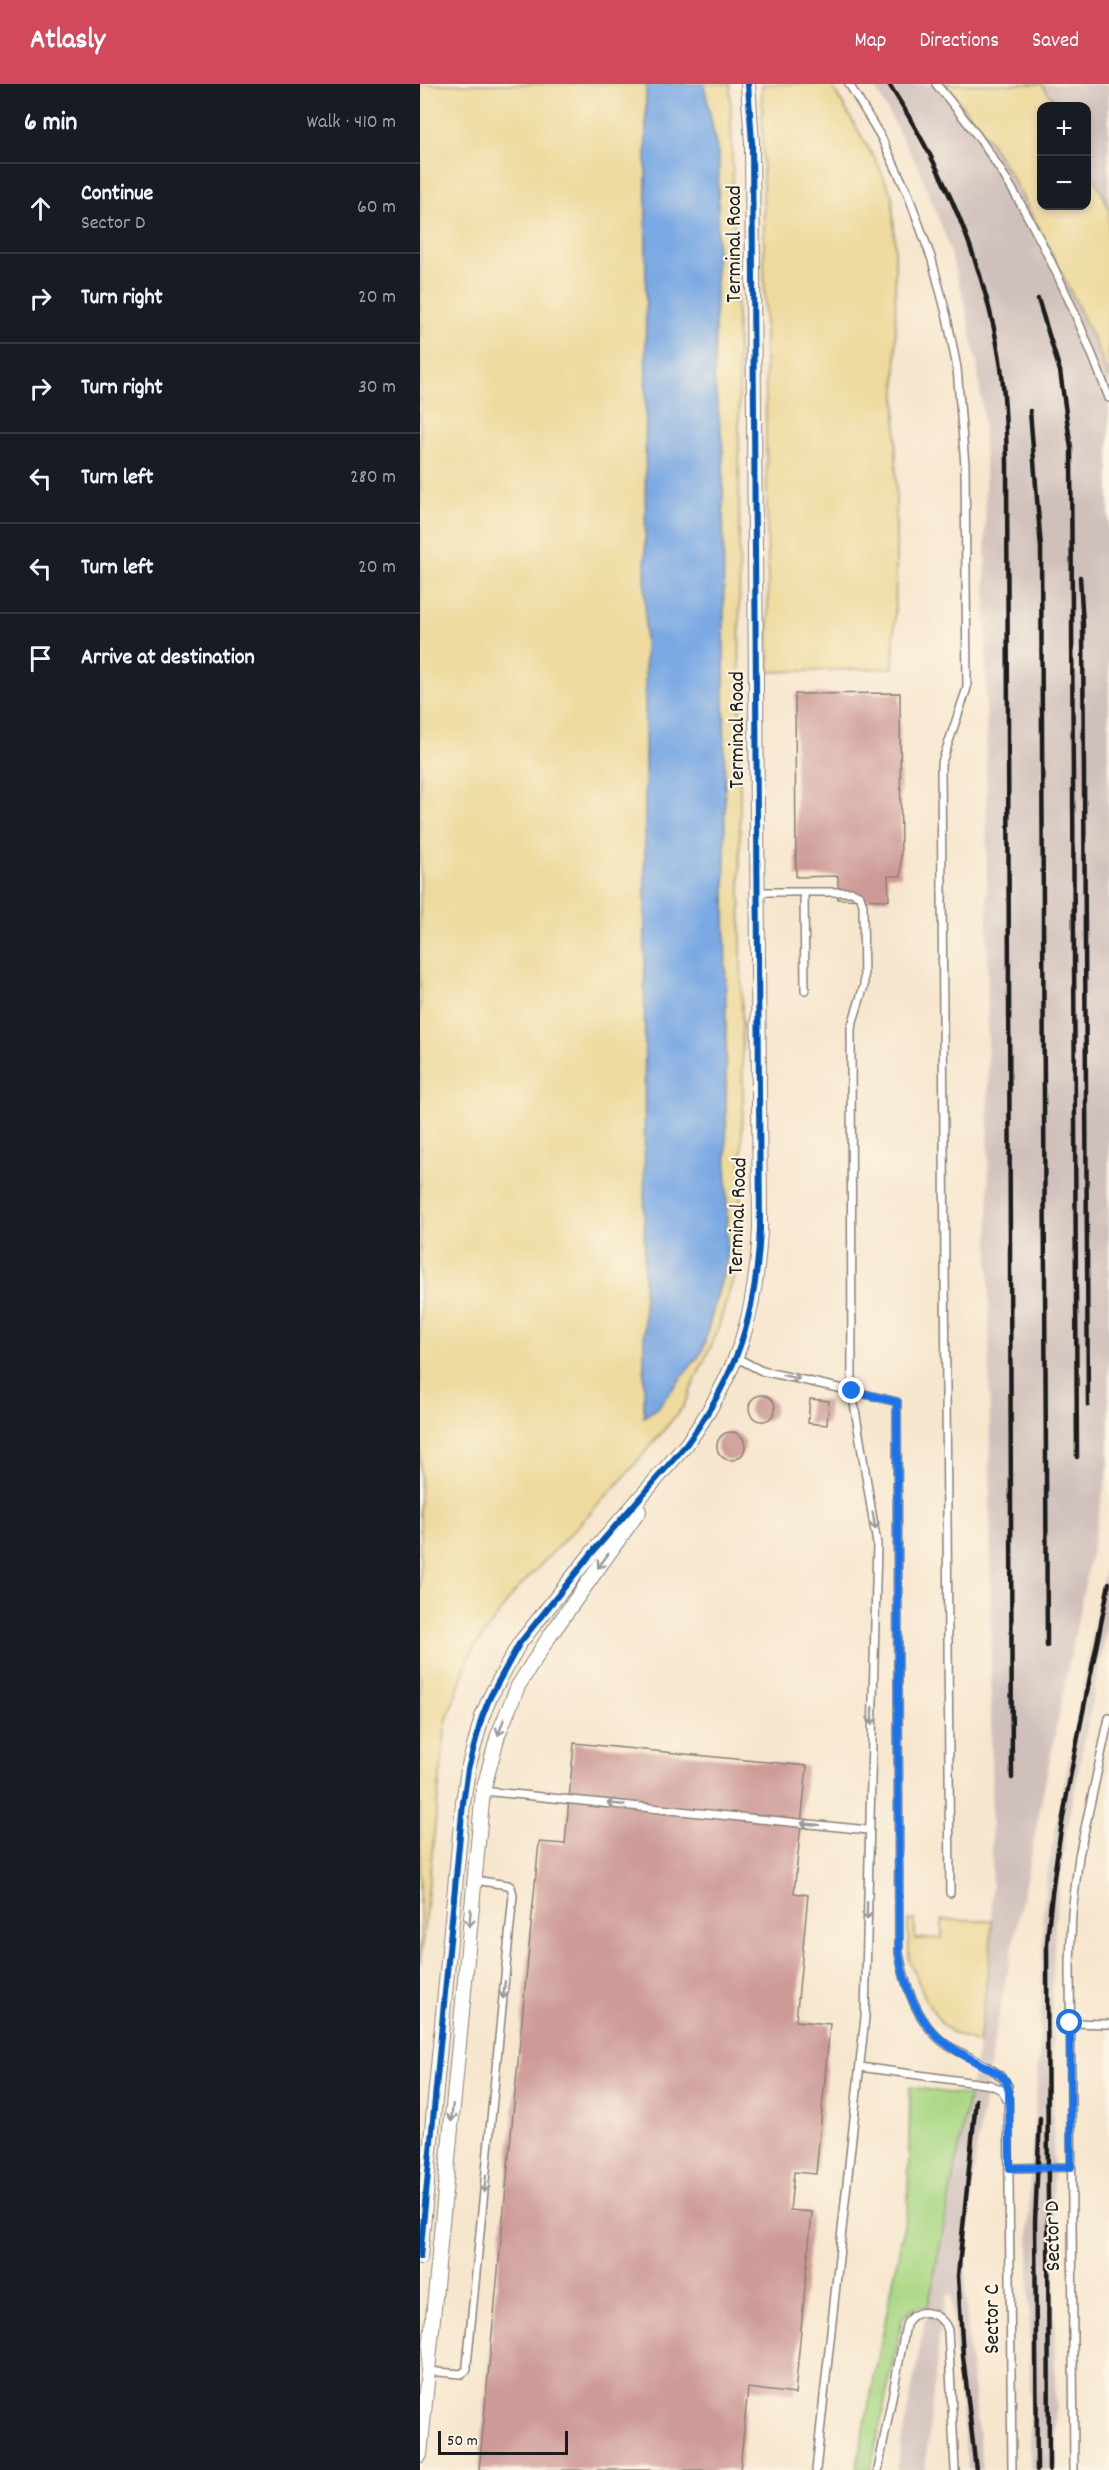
<!DOCTYPE html>
<html lang="en">
<head>
<meta charset="utf-8">
<style>
  :root { --surface:#171b24; --page:#20242c; --text:#f1f3f6; --muted:#9ea1a6; --line:#363941; --accent:#d1495b }
  body { margin:0; font-family:Dekko,sans-serif; background:var(--page); color:var(--text) }
  .controls { position:absolute; right:18px; top:18px; display:grid; overflow:hidden; border-radius:12px; box-shadow:0 3px 9px #0003 }
  .controls button { width:54px; height:54px; display:grid; place-items:center; padding:0; border:0; border-bottom:2px solid var(--line); background:var(--surface); color:var(--text); font:30px sans-serif }
  .scale { position:absolute; left:18px; bottom:15px; width:130px; box-sizing:border-box; padding-left:6px; border:3px solid #1c1c1c; border-top:0; font-size:16px; line-height:21px; white-space:nowrap; color:#1c1c1c; -webkit-text-stroke:4px #fcf5e5; paint-order:stroke }
  .stop { position:absolute; width:18px; height:18px; margin:-14px; border:4px solid #1a73e8; border-radius:50%; background:#fff }
  .stop.end { background:#1a73e8; border-color:#fff; box-shadow:0 2px 6px #0008 }
  .list { margin:0; padding:0; list-style:none }
  h2 { display:flex; justify-content:space-between; align-items:center; height:78px; margin:0; padding:0 24px; font-size:26px }
  h2 small { font-size:20px; font-weight:400; color:var(--muted) }
  .list li { display:grid; grid-template-columns:39px 1fr auto; gap:18px; align-items:center; box-sizing:border-box; height:90px; padding:0 24px; border-top:2px solid var(--line) }
  .list b { display:block; font-size:22px; white-space:nowrap }
  .list p { margin:0; font-size:20px; white-space:nowrap; color:var(--muted) }
  .list em { font-size:20px; font-style:normal; color:var(--muted) }
  .icon { flex:none; width:33px; height:33px; fill:none; stroke:currentColor; stroke-width:2; stroke-linecap:round; stroke-linejoin:round }
  .map { position:relative; flex:none; width:689px; height:2386px; overflow:hidden }
  header { display:flex; align-items:center; gap:36px; box-sizing:border-box; height:84px; padding:0 30px; background:var(--accent); color:#fff }
  header strong { font-size:28px }
  nav { display:flex; gap:33px; margin-inline-start:auto; font-size:21px }
  main { display:flex }
  aside { flex:1; background:var(--surface) }
  .map>svg:first-child { display:block }
  .industrial { fill:#d0c0bc; fill-rule:evenodd }
  .green { fill:#a9d784; stroke:#627a50; stroke-width:1.5 }
  .sand { fill:#eeda9e; stroke:#857b5d; stroke-width:1.5 }
  .water { fill:#79a8e3; stroke:#4a6280; stroke-width:1.5 }
  .building { fill:#cd9a97 }
  .lines { fill:none; stroke-linecap:round; stroke-linejoin:round }
  .service-casing { stroke:#8a8175; stroke-width:10 }
  .minor-casing { stroke:#8a8175; stroke-width:16 }
  .service { stroke:#fff; stroke-width:7 }
  .minor { stroke:#fff; stroke-width:14 }
  .rail { stroke:#1c1c1c; stroke-width:4.5 }
  .cycleway-casing { stroke:#fcf5e5; stroke-width:10 }
  .cycleway { stroke:#0057b8; stroke-width:6 }
  .oneway { stroke:#999 }
  .route { stroke:#1a73e8; stroke-width:8 }
  .labels { text-anchor:middle; dominant-baseline:central; stroke-width:4.5; stroke-linejoin:round; paint-order:stroke }
  .street-label { font-size:22px; fill:#1c1c1c; stroke:#fcf5e5 }
</style>
</head>
<body>
<header>
<strong>Atlasly</strong>
<nav><a>Map</a><a>Directions</a><a>Saved</a></nav>
</header>
<main>
<aside>
<h2>6 min<small>Walk · 410 m</small></h2>
<ul class="list">
<li><svg class="icon" aria-label="ahead" viewBox="0 0 24 24"><path d="M12 20V5M6 11l6-6 6 6"/></svg><div><b>Continue</b><p>Sector D</p></div><em>60 m</em></li>
<li><svg class="icon" aria-label="right" viewBox="0 0 24 24"><path d="M7 20v-9h11M14 6l5 5-5 5"/></svg><div><b>Turn right</b></div><em>20 m</em></li>
<li><svg class="icon" aria-label="right" viewBox="0 0 24 24"><path d="M7 20v-9h11M14 6l5 5-5 5"/></svg><div><b>Turn right</b></div><em>30 m</em></li>
<li><svg class="icon" aria-label="left" viewBox="0 0 24 24"><path d="M17 20v-9H6M10 6l-5 5 5 5"/></svg><div><b>Turn left</b></div><em>280 m</em></li>
<li><svg class="icon" aria-label="left" viewBox="0 0 24 24"><path d="M17 20v-9H6M10 6l-5 5 5 5"/></svg><div><b>Turn left</b></div><em>20 m</em></li>
<li><svg class="icon" aria-label="arrive" viewBox="0 0 24 24"><path d="M6 21V4h12l-3 4 3 4H6"/></svg><div><b>Arrive at destination</b></div></li>
</ul>
</aside>
<div class="map">
<svg width="689" height="2386" viewBox="0 0 689 2386">
  <rect width="100%" height="100%" fill="#fcf5e5"/>
  <filter id="ink" filterUnits="userSpaceOnUse"><feTurbulence type="fractalNoise" baseFrequency=".0167" numOctaves="2"/><feDisplacementMap in="SourceGraphic" scale="12" xChannelSelector="R" yChannelSelector="G"/><feConvolveMatrix kernelMatrix="1 2 1 2 8 2 1 2 1" color-interpolation-filters="sRGB"/></filter>
  <filter id="wash" filterUnits="userSpaceOnUse"><feTurbulence type="fractalNoise" baseFrequency=".008" numOctaves="4" result="noise"/><feDisplacementMap in="SourceGraphic" scale="24" xChannelSelector="R" yChannelSelector="G"/><feGaussianBlur stdDeviation="1.35" result="paint"/><feColorMatrix in="noise" values="0 0 0 0 0 0 0 0 0 0 0 0 0 0 0 0 0 1.4 0 .05"/><feComposite in="paint" operator="in"/></filter>
  <g filter="url(#wash)">
    <rect width="100%" height="100%" fill="#f7e6ce"/>
    <path class="industrial" d="M453,0h236v1379l-116,582 -16,100 -11,102v50l2,46 15,127h-15l-14,-130 -2,-44 -5,-1 -7,34 -15,141h-29l83,-426 11,-89 2,-35 -7,-1457 -2,-47 -6,-53 -14,-66 -18,-62 -26,-66zM622,22h44v100h-44z
      M689,1464v68l-43,218 -11,87 -3,80 4,469h-26l-1,-279 11,-150 3,-127 4,-40z"/>
    <path class="green" d="M490,2003l59,9 -41,211c-12,-2 -19,3 -26,13l-31,150h-15l52,-265z"/>
    <path class="sand" d="M0,0h310l9,304 1,485 3,225 -4,162 -23,75 -33,72 -57,68 -113,119 -43,60 -24,68 -26,243z
      M342,0h69l45,77 16,34 3,51 1,134v198l-3,90 -124,4z
      M525,0h96l18,22h-17v100h44l1,-44 22,46v173l-10,-30 -26,-55 -56,-110 -30,-49z
      M495,1836v19l27,-1v-18h50l-2,35 -11,89 -28,-12 -9,-8 -15,-22 -18,-42 -1,-39z"/>
    <path class="water" d="M226,0h58l15,75 -5,218 9,73 4,809 -25,93 -44,55 -14,10z"/>
    <g id="blocks">
      <path class="building" d="M480,609l1,183h-13l1,24 -51,-1v-23l-42,1 -1,-183z
        M329 1324a13 13 0 1 1 26 0a13 13 0 1 1-26 0Z
        M390,1315l19,2 -2,24 -19,-2z
        M297 1362a14 14 0 1 1 28 0a14 14 0 1 1-28 0Z
        M154,1659l233,23 -13,127 14,2 -12,126 34,3 -14,150 -22,-2 -4,38 22,2 -17,182 -47,-6 -8,82h-261l60,-628 26,2z"/>
    </g>
  </g>
  <g filter="url(#ink)">
    <use href="#blocks" fill-opacity="0" stroke="#8a8175" stroke-width="1.5"/>
    <g class="lines">
      <g class="service-casing">
        <path id="service" d="M429,0l32,53 27,57 24,66 15,57 10,51 8,97 2,223 -26,77 9,1128
          M516,0c15,18 30,36 43,54 55,77 97,172 130,260
          M337,808h47l1,98
          M384,808h48l8,4 3,9 1,81 -13,42 1,363 45,11 2,551c6,33 19,72 48,92 16,10 54,24 61,41l4,384
          M317,1274l25,13 90,20 25,153 -12,473 -49,453
          M63,1707l385,39
          M650,1939l39,1
          M440,1983l131,18 11,5 5,10
          M590,2084l61,-1
          M8,2287l33,3 6,-4v-5l46,-470 -2,-8 -3,-2 -34,-5
          M458,2386l28,-145c9,-20 35,-14 42,5l7,140
          M654,2386l-4,-506 2,-51 7,-57 30,-138"/>
      </g>
      <g class="minor-casing">
        <path id="minor" d="M0,2173l43,-454 5,-34 14,-52 8,-20 29,-53 72,-90 95,-109c52,-72 70,-128 74,-217l-8,-1085 -4,-59
          M0,2371l63,-664 15,-56 20,-49 31,-49 90,-126"/>
      </g>
      <use href="#service" class="service"/>
      <use href="#minor" class="minor"/>
      <path class="rail" d="M469,0c53,83 93,172 110,270 6,36 7,73 8,109l5,1315
        M618,215l22,72 11,77 6,1009
        M610,327l11,137 6,1098
        M660,493l3,48 5,780
        M556,2386l-13,-114 -5,-80 18,-176
        M617,2386l-2,-249 5,-103
        M629,2386l-2,-525c9,-122 39,-242 62,-362"/>
      <g class="cycleway-casing">
        <path id="cycleway" d="M0,2173l43,-454 5,-34 14,-52 8,-20 29,-53 72,-90 95,-109c52,-72 70,-128 74,-217l-8,-1085 -4,-59"/>
      </g>
      <use href="#cycleway" class="cycleway"/>
    </g>
    <defs><path id="oneway-shaft" d="M-6 0H5M1.5-3L5.5 0L1.5 3" fill="none" stroke-width="1.6" stroke-linecap="round" stroke-linejoin="round" transform="scale(1.5)"/></defs>
    <g class="oneway">
      <use href="#oneway-shaft" transform="translate(371 1293) rotate(12)"/>
      <use href="#oneway-shaft" transform="translate(454 1437) rotate(81)"/>
      <use href="#oneway-shaft" transform="translate(183 1477) rotate(126)"/>
      <use href="#oneway-shaft" transform="translate(452 1632) rotate(92)"/>
      <use href="#oneway-shaft" transform="translate(81 1643) rotate(110)"/>
      <use href="#oneway-shaft" transform="translate(196 1720) rotate(-174)"/>
      <use href="#oneway-shaft" transform="translate(390 1740) rotate(-174)"/>
      <use href="#oneway-shaft" transform="translate(447 1827) rotate(91)"/>
      <use href="#oneway-shaft" transform="translate(50 1834) rotate(95)"/>
      <use href="#oneway-shaft" transform="translate(84 1906) rotate(96)"/>
      <use href="#oneway-shaft" transform="translate(32 2029) rotate(95)"/>
      <use href="#oneway-shaft" transform="translate(65 2100) rotate(96)"/>
    </g>
  </g>
  <g class="lines" filter="url(#ink)">
    <path class="route" d="M432,1307l45,11 2,551c5,33 19,70 46,90 16,12 36,21 54,31l7,7 3,11 1,76 61,-1 -1,-144"/>
  </g>
  <g class="labels">
    <g class="street-label">
      <text transform="translate(315 160) rotate(-90)">Terminal Road</text>
      <text transform="translate(318 646) rotate(-90)">Terminal Road</text>
      <text transform="translate(319 1132) rotate(-88)">Terminal Road</text>
      <text transform="translate(634 2152) rotate(-91)">Sector D</text>
      <text transform="translate(573 2235) rotate(-90)">Sector C</text>
    </g>
  </g>
</svg>
<div class="controls">
<button>+</button>
<button>−</button>
</div>
<div class="scale">50 m</div>
<div class="stop" style="left:650px;top:1939px"></div>
<div class="stop end" style="left:432px;top:1307px"></div>
</div>
</main>
</body>
</html>
